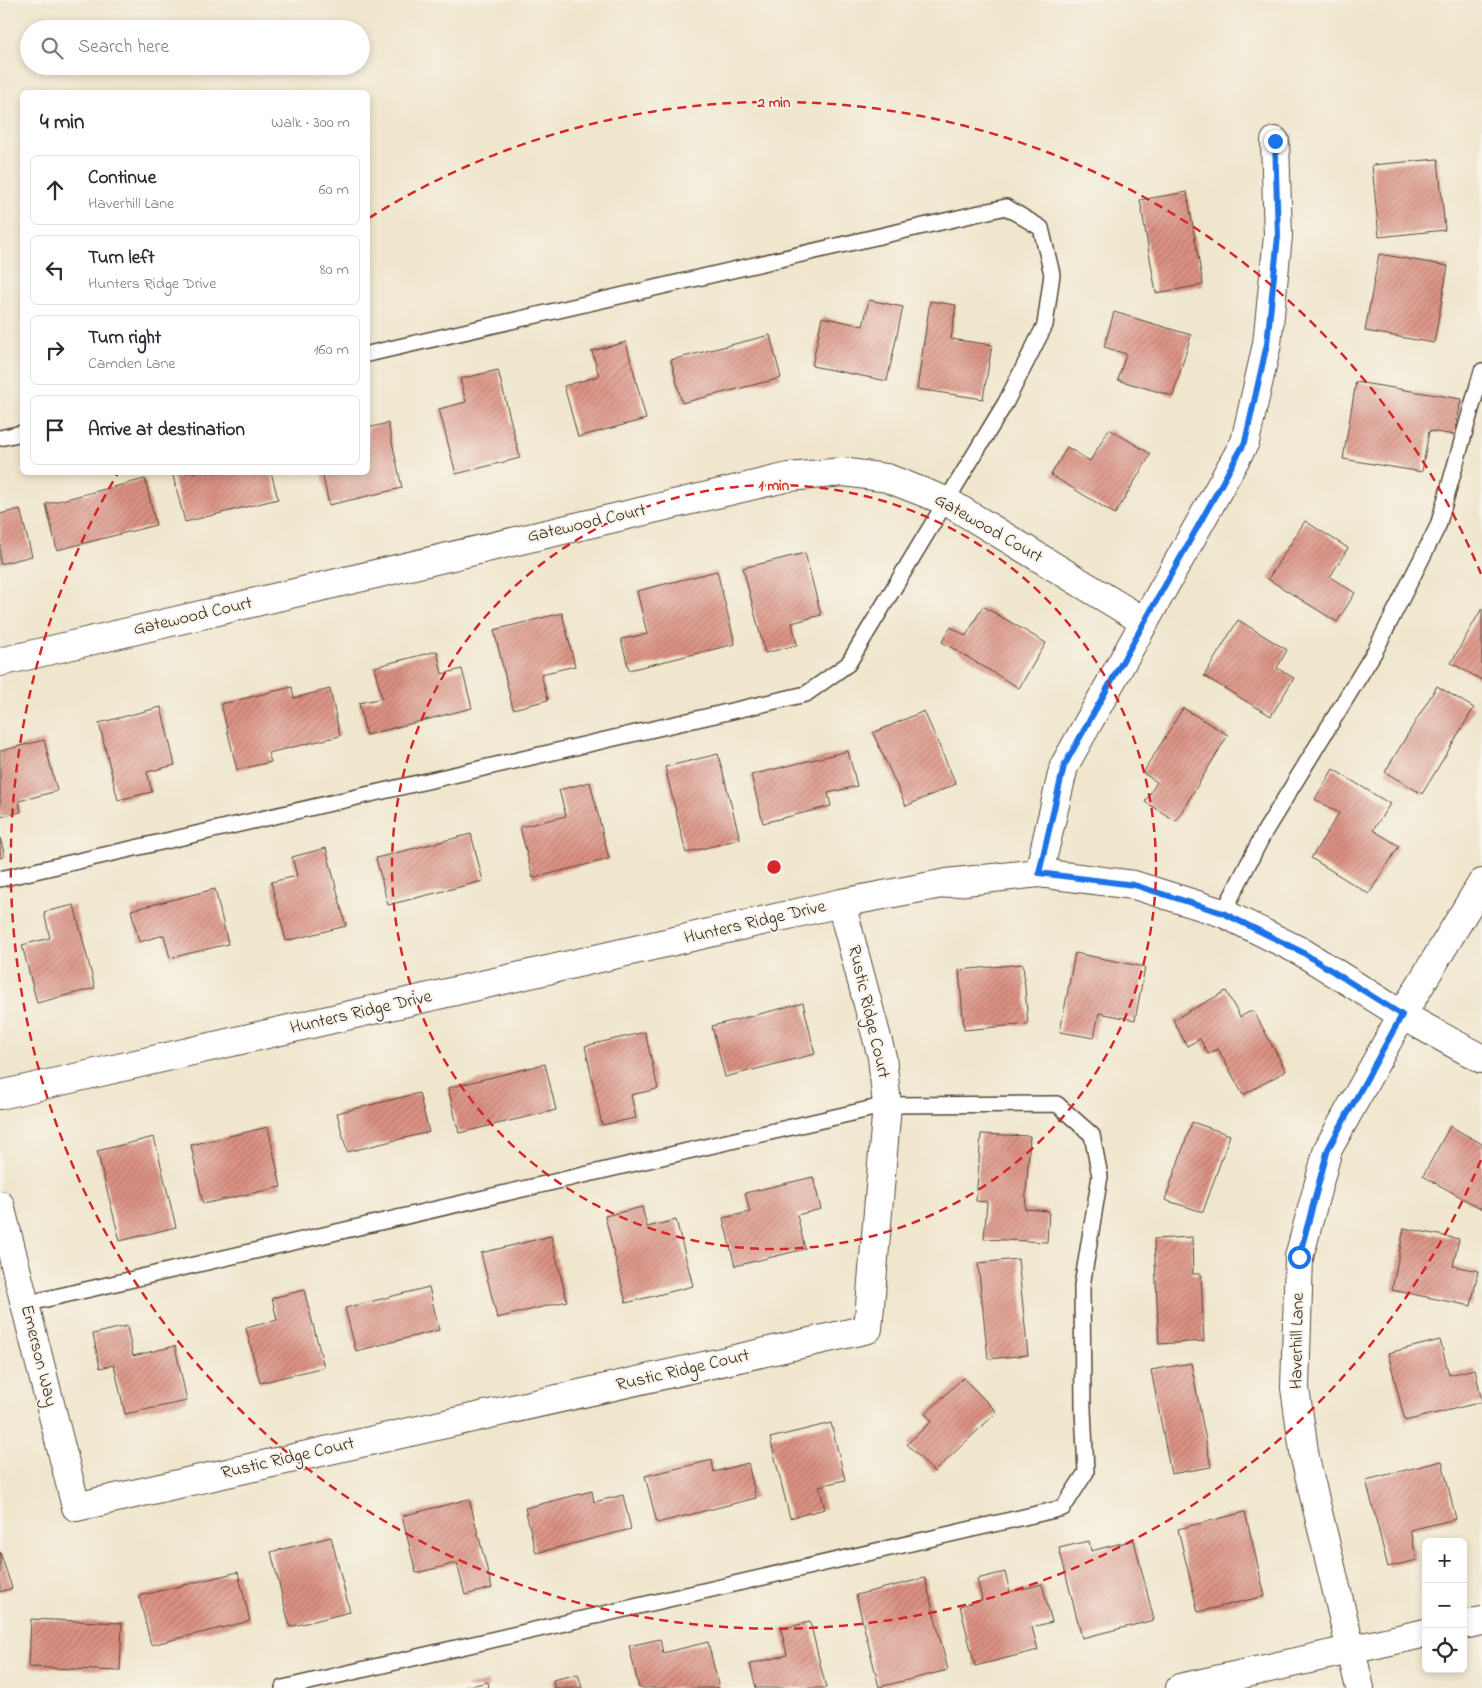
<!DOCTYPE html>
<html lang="en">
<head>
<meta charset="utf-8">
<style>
  :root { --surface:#fff; --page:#f7f7f7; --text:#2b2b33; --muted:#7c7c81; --line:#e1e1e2 }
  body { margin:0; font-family:"Indie Flower",sans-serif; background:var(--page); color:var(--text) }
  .controls { position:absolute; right:15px; bottom:15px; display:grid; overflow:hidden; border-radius:8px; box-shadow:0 2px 8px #0003 }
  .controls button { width:45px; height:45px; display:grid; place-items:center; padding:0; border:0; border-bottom:1px solid var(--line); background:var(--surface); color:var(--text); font:25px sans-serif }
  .stop { position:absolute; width:15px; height:15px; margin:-11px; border:4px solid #1a73e8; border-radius:50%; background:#fff }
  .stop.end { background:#1a73e8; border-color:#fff; box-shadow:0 1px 5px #0008 }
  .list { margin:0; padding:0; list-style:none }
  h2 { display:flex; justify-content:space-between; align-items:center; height:65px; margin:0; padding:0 20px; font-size:21px }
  h2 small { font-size:16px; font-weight:400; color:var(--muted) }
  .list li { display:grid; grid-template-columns:32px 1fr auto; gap:15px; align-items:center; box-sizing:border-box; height:70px; margin:0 10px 10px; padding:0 10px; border:1px solid var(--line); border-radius:8px }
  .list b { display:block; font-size:19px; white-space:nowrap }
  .list p { margin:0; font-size:16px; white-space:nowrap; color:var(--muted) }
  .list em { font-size:16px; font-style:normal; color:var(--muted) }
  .icon { flex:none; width:28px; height:28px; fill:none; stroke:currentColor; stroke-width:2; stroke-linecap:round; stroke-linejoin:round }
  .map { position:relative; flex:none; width:1482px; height:1688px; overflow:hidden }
  .search { position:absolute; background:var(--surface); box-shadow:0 2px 8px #0003; left:20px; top:20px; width:350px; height:55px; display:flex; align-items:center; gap:12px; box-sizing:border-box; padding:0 18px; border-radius:28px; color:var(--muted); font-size:19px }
  .panel { position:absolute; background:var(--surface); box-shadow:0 2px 8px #0003; left:20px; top:90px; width:350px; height:385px; border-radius:8px }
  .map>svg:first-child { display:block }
  .building { fill:url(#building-hatch) }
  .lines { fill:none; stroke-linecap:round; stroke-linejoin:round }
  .service-casing { stroke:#564638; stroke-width:18 }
  .minor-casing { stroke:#564638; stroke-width:30 }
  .service { stroke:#fff; stroke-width:15 }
  .minor { stroke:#fff; stroke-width:28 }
  .route { stroke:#1a73e8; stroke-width:6 }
  .ring { fill:none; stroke:#d62828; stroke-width:2.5; stroke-dasharray:9 6 }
  .labels { text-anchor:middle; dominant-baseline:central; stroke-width:4; stroke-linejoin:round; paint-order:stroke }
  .street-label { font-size:18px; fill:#3b2a1e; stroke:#f7f3e8 }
  .centre { fill:#d62828; stroke:#f7f3e8; stroke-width:2.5 }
  .ring-label { font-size:15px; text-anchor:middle; font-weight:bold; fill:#d62828; stroke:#f7f3e8; stroke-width:4; stroke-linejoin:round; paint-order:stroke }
</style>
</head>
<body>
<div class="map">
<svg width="1482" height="1688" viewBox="0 0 1482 1688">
  <defs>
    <pattern id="building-hatch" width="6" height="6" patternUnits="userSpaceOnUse" patternTransform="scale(1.25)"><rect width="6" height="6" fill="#db9183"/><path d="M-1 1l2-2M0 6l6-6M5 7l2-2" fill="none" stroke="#b3776b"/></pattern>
  </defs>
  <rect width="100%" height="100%" fill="#f7f3e8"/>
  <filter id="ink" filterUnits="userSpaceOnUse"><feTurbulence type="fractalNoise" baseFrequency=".02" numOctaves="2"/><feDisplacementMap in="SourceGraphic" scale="10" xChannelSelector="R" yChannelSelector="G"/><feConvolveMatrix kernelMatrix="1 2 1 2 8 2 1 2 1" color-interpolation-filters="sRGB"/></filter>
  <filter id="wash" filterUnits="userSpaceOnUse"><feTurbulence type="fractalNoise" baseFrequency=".0096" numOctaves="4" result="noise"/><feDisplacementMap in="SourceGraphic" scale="20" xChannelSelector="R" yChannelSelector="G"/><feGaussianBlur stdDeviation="1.12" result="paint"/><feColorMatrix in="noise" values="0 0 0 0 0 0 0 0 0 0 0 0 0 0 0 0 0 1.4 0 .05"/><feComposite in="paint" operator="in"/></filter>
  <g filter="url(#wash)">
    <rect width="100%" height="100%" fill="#f0e6cd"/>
    <g id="blocks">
      <path class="building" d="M1438,159l7,71 -66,7 -7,-72z
        M1187,192l16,93 -47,8 -16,-93z
        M1379,254l69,12 -14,77 -69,-12z
        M869,300l34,7 -16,74 -75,-15 10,-49 41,9z
        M930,301l26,4 -5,34 41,6 -9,54 -66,-10z
        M1114,312l77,23 -18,61 -55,-16 8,-26 -22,-7z
        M770,335l11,43 -99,25 -11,-43z
        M626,342l20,77 -68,18 -14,-51 35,-10 -7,-25z
        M498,370l22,88 -64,16 -17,-65 27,-7 -6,-23z
        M1356,382l105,17 -6,36 -26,-4 -7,41 -79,-13z
        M388,423l14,65 -73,17 -7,-33h46v-44z
        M1109,429l42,25 -36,60 -64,-39 16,-28 23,14z
        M172,472h99l7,27 -93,23z
        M145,479l11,46 -99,25 -11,-46z
        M20,509l12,47 -32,8v-50z
        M1305,521l43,27 -18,29 25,16 -18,29 -69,-43z
        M805,553l16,62 -29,8 5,22 -32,8 -22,-85z
        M717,571l18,73 -106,26 -8,-31 26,-5 -10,-43z
        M983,606l63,37 -27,45 -77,-46 9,-15 15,9z
        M1482,608v72l-31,-17z
        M562,613l13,53 -34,8 7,26 -35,9 -19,-79z
        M1238,620l49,30 -10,18 17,10 -23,38 -67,-40z
        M437,651l5,23 20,-5 10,39 -106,27 -7,-32 23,-5 -8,-31z
        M1437,686l37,22 -52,86 -37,-22z
        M292,687l2,11 36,-9 10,47 -72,17 3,9 -34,8 -16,-66z
        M161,707l14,58 -28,7 5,20 -34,8 -19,-77z
        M1183,708l45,27 -52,86 -31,-19 12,-20 -14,-9z
        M924,711l32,73 -50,22 -33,-73z
        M44,740l13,51 -38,10 2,11 -21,5v-66z
        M848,751l9,35 -29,7 3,13 -68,17 -12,-48z
        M718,754l22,85 -54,14 -21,-86z
        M1333,769l57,35 -17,26 26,16 -30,48 -58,-36 28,-45 -24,-14z
        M590,782l19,77 -76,19 -13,-51 46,-11 -7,-26z
        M471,834l12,47 -95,24 -12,-47z
        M0,838l5,18 -5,2z
        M326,848l20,78 -60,15 -15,-59 26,-6 -5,-19z
        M215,889l13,55 -58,14 -6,-23 -25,7 -8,-32z
        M74,905l21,83 -58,15 -15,-58 28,-7 -6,-26z
        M1075,953l70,14 -10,53 -36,-7 -5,25 -34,-6z
        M1023,964l5,60 -64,6 -5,-60z
        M1226,991l14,26 13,-7 33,61 -43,24 -25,-46 -10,5 -8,-15 -13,7 -14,-26z
        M803,1003l12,51 -90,23 -13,-51z
        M645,1032l13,57 -27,6 5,23 -34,7 -17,-79z
        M545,1064l11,46 -97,23 -11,-45z
        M419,1093l10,39 -82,20 -10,-39z
        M1192,1122l38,13 -27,77 -38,-12z
        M1450,1126l32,18v65l-59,-33z
        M268,1127l13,60 -78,17 -12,-59z
        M981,1134l49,2 -5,73 24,2 -2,31 -63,-3 3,-37 -11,-1z
        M154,1137l22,90 -56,14 -23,-90z
        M813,1177l8,32 -24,6 8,34 -70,17 -12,-48 27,-6 -5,-19z
        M642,1207l5,20 29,-7 17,66 -67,17 -21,-87z
        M1404,1228l55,11 -6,27 25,5 -7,35 -79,-16z
        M551,1236l16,65 -70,17 -16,-65z
        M1192,1237l1,37h8l3,67 -45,3 -5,-105z
        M1018,1259l10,96 -40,4 -10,-96z
        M429,1287l10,43 -83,21 -11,-43z
        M304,1290l20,77 -64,16 -14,-55 31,-8 -5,-22z
        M127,1326l6,30 42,-10 12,55 -62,13 -11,-49 -14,3 -7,-34z
        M1440,1340l9,35 26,-6 7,33 -77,19 -17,-68z
        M1191,1363l20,104 -40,7 -20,-104z
        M963,1378l34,34 -63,60 -27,-28 25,-23 -7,-7z
        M831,1423l14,57 -26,6 6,23 -35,9 -20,-80z
        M712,1460l2,12 34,-9 8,35 -99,25 -12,-47z
        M1442,1461l14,58 -46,11 7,30 -29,7 -22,-87z
        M592,1491l2,11 29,-7 8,34 -95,24 -11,-45z
        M469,1499l23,89 -27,7 -8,-32 -41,10 -14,-57z
        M1245,1512l20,84 -67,16 -20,-83z
        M331,1537l19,75 -60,15 -19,-75z
        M1134,1540l20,80 -72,18 -23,-90 30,-7 2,10z
        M0,1552l12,36 -12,4z
        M238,1572l12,49 -99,24 -12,-49z
        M1005,1572l5,20 32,-8 10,38 -20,5 6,23 -63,16 -15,-60 22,-6 -5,-21z
        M925,1578l23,92 -69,17 -23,-92z
        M31,1619l91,4 -2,48 -91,-4z
        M810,1622l16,66h-70l-6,-24 37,-9 -6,-26z
        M660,1639l3,14 45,-11 11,46h-80l-10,-42z
        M578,1674l4,14h-28l-1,-8z
        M488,1682l1,6h-24v-1z"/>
    </g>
  </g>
  <g filter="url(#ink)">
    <use href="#blocks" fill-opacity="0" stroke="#564638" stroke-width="1"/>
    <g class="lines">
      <g class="service-casing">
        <path id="service" d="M0,438l22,-5
          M0,879l806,-185 42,-30 158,-262 39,-77 7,-51 -11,-46 -35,-21 -638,147
          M1223,913l42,-82 110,-180 63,-125 44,-155
          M25,1304l862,-199 170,-1 35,31 8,41 -18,110 1,123 3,63 -23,36 -780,180"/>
      </g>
      <g class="minor-casing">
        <path id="minor" d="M0,662l789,-185 54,-5 44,6 59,23 199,121
          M1039,873l25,-107 181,-324 22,-98 11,-108 -3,-95
          M0,1095l841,-192 106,-20 92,-10 95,12 89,28 79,39 100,63 80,44
          M0,1205l76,302 792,-178 19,-224 -5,-48 -41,-154
          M1463,1625l19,-4
          M1180,1688l246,-55
          M1360,1688l-55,-230 -10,-70 4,-131 29,-108 74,-134 80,-132"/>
      </g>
      <use href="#service" class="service"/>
      <use href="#minor" class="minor"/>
    </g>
  </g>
  <g class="lines" filter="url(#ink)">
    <path class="route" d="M1275,141l3,95 -11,108 -22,98 -181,324 -25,107 95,12 89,28 79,39 100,63 -74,134 -29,108"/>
  </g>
  <g class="ring">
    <circle cx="774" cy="867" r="382"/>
    <path d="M1481 1160A765 765 0 1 1 118 473M369 218A765 765 0 0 1 1481 574"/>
  </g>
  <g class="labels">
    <g class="street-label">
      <text transform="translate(587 524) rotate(-13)">Gatewood Court</text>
      <text transform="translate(988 529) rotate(30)">Gatewood Court</text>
      <text transform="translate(193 617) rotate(-13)">Gatewood Court</text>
      <text transform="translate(755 923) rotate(-13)">Hunters Ridge Drive</text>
      <text transform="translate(868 1012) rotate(77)">Rustic Ridge Court</text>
      <text transform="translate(361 1013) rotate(-13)">Hunters Ridge Drive</text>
      <text transform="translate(1298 1341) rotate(-89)">Haverhill Lane</text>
      <text transform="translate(38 1356) rotate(76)">Emerson Way</text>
      <text transform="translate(683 1371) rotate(-13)">Rustic Ridge Court</text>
      <text transform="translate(288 1459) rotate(-13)">Rustic Ridge Court</text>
    </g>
  </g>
  <circle cx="774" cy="867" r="8" class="centre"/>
  <g class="ring-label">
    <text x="774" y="107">2 min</text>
    <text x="774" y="490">1 min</text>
  </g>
</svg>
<div class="controls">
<button>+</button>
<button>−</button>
<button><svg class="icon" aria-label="locate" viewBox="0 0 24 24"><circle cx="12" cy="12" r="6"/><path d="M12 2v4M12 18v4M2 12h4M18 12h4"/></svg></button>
</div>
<div class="stop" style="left:1299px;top:1257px"></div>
<div class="stop end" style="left:1275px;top:141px"></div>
<div class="search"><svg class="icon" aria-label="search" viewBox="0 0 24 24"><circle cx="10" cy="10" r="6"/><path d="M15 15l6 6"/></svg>Search here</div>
<section class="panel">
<h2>4 min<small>Walk · 300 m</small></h2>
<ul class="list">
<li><svg class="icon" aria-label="ahead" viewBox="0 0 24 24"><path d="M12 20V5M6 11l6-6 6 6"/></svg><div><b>Continue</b><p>Haverhill Lane</p></div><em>60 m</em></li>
<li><svg class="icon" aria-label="left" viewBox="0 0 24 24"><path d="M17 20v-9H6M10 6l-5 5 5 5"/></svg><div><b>Turn left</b><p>Hunters Ridge Drive</p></div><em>80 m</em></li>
<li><svg class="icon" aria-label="right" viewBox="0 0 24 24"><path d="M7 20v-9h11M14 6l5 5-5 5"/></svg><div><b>Turn right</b><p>Camden Lane</p></div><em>160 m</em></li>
<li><svg class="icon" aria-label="arrive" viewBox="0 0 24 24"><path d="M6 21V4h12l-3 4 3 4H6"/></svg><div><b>Arrive at destination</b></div></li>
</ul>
</section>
</div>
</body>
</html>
